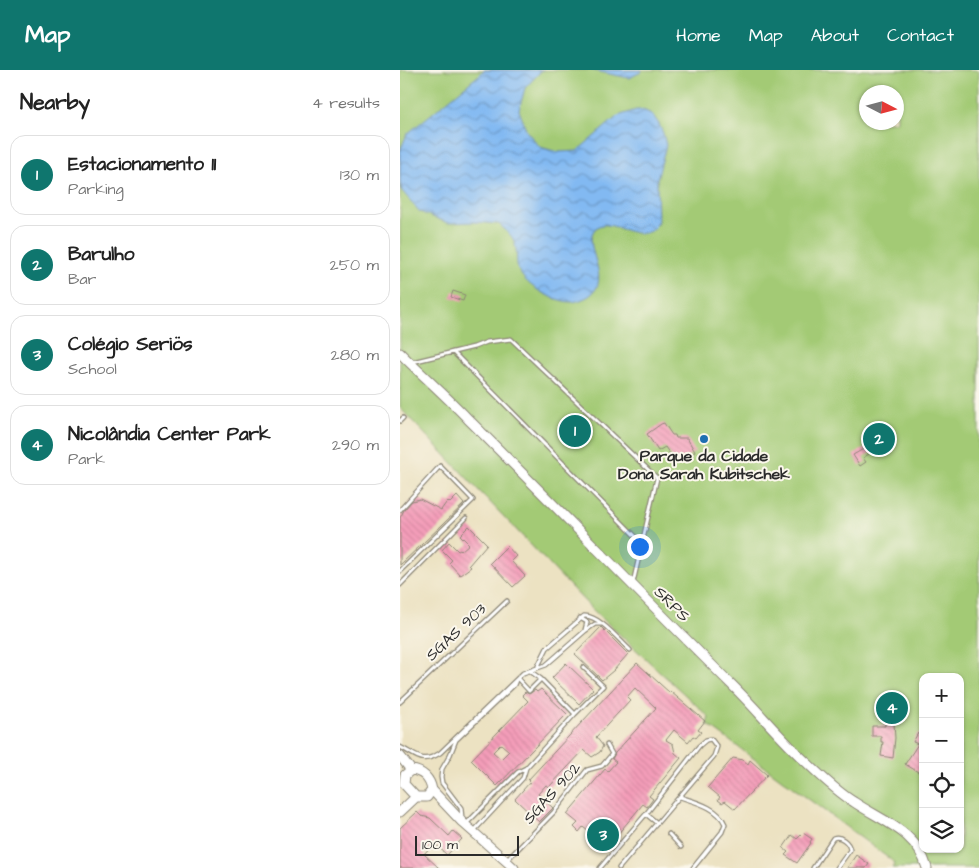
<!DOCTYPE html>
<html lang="en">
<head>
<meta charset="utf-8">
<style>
  :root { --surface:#fff; --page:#f6f6f6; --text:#222; --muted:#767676; --line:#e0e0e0; --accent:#0f766e }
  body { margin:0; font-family:"Architects Daughter",sans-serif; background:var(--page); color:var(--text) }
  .controls { position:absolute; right:15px; bottom:15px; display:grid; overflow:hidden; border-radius:10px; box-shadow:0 1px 4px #0004 }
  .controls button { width:45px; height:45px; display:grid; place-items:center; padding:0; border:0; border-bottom:1px solid var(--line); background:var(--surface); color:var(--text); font:25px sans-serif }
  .compass { position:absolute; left:459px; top:15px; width:45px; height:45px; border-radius:50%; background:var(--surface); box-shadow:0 1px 4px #0004; rotate:96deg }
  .scale { position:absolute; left:15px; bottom:12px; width:104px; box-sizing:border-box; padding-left:5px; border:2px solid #2b2b2b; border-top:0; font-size:14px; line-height:18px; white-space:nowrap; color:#2b2b2b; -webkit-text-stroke:4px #fbf7ec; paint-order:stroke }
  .you { position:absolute; left:239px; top:476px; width:18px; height:18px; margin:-12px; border:4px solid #fff; border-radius:50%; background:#1a73e8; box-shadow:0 0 0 8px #1a73e833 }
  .badge { display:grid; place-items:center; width:32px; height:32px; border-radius:50%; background:var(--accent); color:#fff; font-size:16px; font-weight:700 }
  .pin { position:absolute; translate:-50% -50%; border:2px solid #fff; box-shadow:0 1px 5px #0006 }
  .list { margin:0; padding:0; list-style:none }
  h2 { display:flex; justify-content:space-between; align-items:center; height:65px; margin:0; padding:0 20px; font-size:21px }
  h2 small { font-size:16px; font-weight:400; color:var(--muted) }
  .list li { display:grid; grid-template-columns:32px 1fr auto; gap:15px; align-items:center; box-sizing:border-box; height:80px; margin:0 10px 10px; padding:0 10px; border:1px solid var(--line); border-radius:15px }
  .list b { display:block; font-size:19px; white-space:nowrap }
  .list p { margin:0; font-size:16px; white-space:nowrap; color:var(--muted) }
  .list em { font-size:16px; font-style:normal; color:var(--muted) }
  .icon { flex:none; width:28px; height:28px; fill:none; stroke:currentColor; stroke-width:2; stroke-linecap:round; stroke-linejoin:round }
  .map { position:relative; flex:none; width:579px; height:798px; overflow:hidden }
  header { display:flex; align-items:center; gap:30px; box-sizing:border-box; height:70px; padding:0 25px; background:var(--accent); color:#fff }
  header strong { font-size:24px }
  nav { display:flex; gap:28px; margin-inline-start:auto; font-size:18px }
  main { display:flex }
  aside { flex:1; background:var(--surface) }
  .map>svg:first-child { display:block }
  .green { fill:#a3ca74; stroke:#677a50; fill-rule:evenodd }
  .water { fill:url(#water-waves); stroke:#56728e }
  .building { fill:url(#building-back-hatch); fill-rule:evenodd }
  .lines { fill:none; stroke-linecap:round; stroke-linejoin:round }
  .service-casing { stroke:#8c8676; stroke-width:5.5 }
  .secondary-casing { stroke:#8c8676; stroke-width:11 }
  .service { stroke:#fff; stroke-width:3 }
  .secondary { stroke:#fff; stroke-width:9 }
  .poi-dot { fill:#1f6fb2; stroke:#fbf7ec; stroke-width:2 }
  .labels { text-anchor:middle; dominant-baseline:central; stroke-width:4; stroke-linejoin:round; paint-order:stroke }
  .poi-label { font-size:16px; font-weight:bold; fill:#2b2b2b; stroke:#fbf7ec }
  .street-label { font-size:16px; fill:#2b2b2b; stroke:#fbf7ec }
</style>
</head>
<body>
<header>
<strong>Map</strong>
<nav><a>Home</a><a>Map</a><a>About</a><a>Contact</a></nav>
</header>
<main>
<aside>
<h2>Nearby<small>4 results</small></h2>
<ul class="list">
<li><span class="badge">1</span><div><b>Estacionamento 11</b><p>Parking</p></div><em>130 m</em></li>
<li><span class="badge">2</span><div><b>Barulho</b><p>Bar</p></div><em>250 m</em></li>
<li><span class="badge">3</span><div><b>Colégio Seriös</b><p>School</p></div><em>280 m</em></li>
<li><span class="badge">4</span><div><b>Nicolândia Center Park</b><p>Park</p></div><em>290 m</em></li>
</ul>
</aside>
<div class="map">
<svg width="579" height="798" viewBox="0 0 579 798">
  <defs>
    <pattern id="water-waves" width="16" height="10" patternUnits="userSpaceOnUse" patternTransform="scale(1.25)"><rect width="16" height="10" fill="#82b9f2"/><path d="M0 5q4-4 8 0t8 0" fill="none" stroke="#6b97c4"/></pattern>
    <pattern id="building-back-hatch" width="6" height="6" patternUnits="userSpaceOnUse" patternTransform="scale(1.25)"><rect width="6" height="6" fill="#f49db9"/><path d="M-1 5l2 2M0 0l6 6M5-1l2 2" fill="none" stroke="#d1879f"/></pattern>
  </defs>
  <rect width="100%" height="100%" fill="#fbf7ec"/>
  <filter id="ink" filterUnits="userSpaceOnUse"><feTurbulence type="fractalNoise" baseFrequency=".02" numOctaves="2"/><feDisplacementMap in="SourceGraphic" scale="10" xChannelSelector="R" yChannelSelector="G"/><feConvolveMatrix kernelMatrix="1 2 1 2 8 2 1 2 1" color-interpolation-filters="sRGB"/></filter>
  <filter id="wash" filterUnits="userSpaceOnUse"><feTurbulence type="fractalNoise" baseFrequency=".0096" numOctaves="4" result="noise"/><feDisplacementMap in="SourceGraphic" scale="20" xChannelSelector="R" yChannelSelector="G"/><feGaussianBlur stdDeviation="1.12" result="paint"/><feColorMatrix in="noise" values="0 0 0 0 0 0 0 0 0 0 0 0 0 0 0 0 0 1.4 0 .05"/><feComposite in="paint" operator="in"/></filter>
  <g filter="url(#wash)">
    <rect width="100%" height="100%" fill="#ece2c2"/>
    <path class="green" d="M0,0h579v798h-87l3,-5 -188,-139 2,-7 -117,-108 -192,-201zM467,22h30v30h-30zM523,607h37v172h-37z"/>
    <path class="water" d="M84,0h60l-3,1 -16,17 -6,22 8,22 13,15 18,5 19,-1 41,-35 18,-6h7l9,4 7,10 4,9 3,12 -9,35 1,41 -4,8c-19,14 -45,-13 -58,-1 -17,16 19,50 -7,68 -5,3 -13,6 -18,6 -18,-1 -44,-15 -52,-31 -4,-8 -1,-17 -4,-26 -1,-9 -10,-15 -16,-21l-25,-2 -26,1 -28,-11 -18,-21 -2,-9v-31l7,-17 72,-59z
      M190,0h52l-1,2 -12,6z"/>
    <g id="blocks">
      <path class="building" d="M53,221l12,4 -2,6 -12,-4z
        M264,353l8,12h3l1,3h11l7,12 1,2 -19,11 -11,-16 -7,4 -11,-17 14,-10z
        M481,356l9,13 -27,19 3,4 -6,4 -7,-11 14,-8 -5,-7z
        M57,426l7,8 -64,61v-47l4,-8 8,-9 8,-2 21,11 5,-7 2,-2 2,2z
        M69,456l18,18 -18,21 2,2 -11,8 -11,-12 3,-3 -10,-10 7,-8 9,9 2,-1 1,1 8,-7 -9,-9z
        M107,476l9,10 -5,5 14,15 -12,11 -23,-24z
        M201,557l27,27 -14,16 -12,10 -27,-26z
        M166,593l27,26 -14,15 -27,-26z
        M237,593l33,30 1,-1 34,29 -7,9 3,2 -5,6 -3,-2 -5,6 -14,-12 -8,10 7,4 2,9 6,5 -32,38 4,3 -6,8 -4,-3 -36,43 -24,-20 -4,5 -5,-5 4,-4 -11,-9 38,-45 3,2 8,-9 -4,-3 3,-6 41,-45 -21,-20 -8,9 3,3 -34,37 7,9 -3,6 -8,5 -8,-7 -35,37 -3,-2 -8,9 15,14 -14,14 -24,-23 15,-17 -2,-2z
        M141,619l26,25 -70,72 -26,-26 57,-59 -6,-6 3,-3 4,2 6,-4 2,2zM101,674l8,7 -8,8 -8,-7z
        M494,653l1,15 -2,20 -12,-2 2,-14h-2v-6h-9v-10h13v-2z
        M518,663l5,3v11l-4,6 4,2v20l-18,-11 13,-20 -5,-2z
        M333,688l10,2 5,4 2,-4 17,15 -32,34 -10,-8 -3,2 -4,-3 2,-3 -12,-10z
        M17,742l4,4 9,2 19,18 4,-5 9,8 -15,16 -13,-12 -10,11 15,14h-39v-40z
        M403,763l9,6 -2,3 1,1 -14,20 -12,-8 3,-3 -5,-4 9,-13 5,4z
        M456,785l13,9 -3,4h-19z"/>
    </g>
  </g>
  <g filter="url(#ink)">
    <use href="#blocks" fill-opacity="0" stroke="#8c8676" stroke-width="1"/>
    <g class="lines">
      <g class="service-casing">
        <path id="service" d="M53,282l188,190
          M12,292l62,-15 13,-5 24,-3 146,139 -24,105
          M0,351l3,-3
          M0,440l40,-44 33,34 -73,71
          M0,515l66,-67
          M180,548l7,4 -2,8
          M138,596l9,-18 37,-32c15,-1 35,24 46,34
          M130,601l11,8
          M0,632l107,-101
          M175,644l28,-28 -20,-19
          M0,677c17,8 21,18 40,6l83,-80 23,-8 39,-34 10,-7h7
          M280,727c15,5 38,10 45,27l-3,8 -29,36
          M246,744l11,9
          M62,748l-1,-10 -19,-25 -1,-6 1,-8 8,-14 6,-15 58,-55 2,-5
          M66,754l52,-52 8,-4 49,-54 -34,-35 -12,12 -11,-12
          M74,761l49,-53 3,-10
          M269,764l12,13
          M107,790l47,-48 33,-42 15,-4 10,-12 -5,-9
          M200,798l46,-54 53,-68 7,-6 5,-1 6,8 -3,9 -95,112
          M413,798l20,-30c7,-3 16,4 17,12l-13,18"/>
      </g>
      <g class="secondary-casing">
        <path id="secondary" d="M0,283c22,22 46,43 68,66 88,87 173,176 261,263 26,25 49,54 76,79 15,14 31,30 49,41 28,19 63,29 73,66
          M0,686l11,14
          M32,720l-5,7h-11l-12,-13 1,-9 6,-5c12,1 19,9 21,20l30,32 52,46
          M0,742l16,-15"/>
      </g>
      <use href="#service" class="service"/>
      <use href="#secondary" class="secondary"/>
    </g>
  </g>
  <circle class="poi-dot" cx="304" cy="369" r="5"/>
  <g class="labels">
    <g class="poi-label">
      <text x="304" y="386">Parque da Cidade<tspan x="304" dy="18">Dona Sarah Kubitschek</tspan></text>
    </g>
    <g class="street-label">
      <text transform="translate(272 534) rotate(45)">SRPS</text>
      <text transform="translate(56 562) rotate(-43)">SGAS 903</text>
      <text transform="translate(152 723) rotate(-48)">SGAS 902</text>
    </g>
  </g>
</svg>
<div class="controls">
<button>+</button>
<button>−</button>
<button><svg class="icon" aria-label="locate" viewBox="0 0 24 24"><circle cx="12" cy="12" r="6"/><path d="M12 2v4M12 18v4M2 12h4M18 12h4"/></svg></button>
<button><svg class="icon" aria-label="layers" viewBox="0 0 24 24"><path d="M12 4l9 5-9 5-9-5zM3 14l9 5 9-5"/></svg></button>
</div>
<svg class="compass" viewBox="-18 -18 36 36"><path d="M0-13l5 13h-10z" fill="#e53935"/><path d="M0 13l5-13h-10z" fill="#767676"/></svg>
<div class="scale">100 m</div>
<div class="you"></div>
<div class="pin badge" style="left:175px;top:361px">1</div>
<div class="pin badge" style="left:479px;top:369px">2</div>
<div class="pin badge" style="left:203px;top:765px">3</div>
<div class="pin badge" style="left:492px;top:638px">4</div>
</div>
</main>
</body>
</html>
